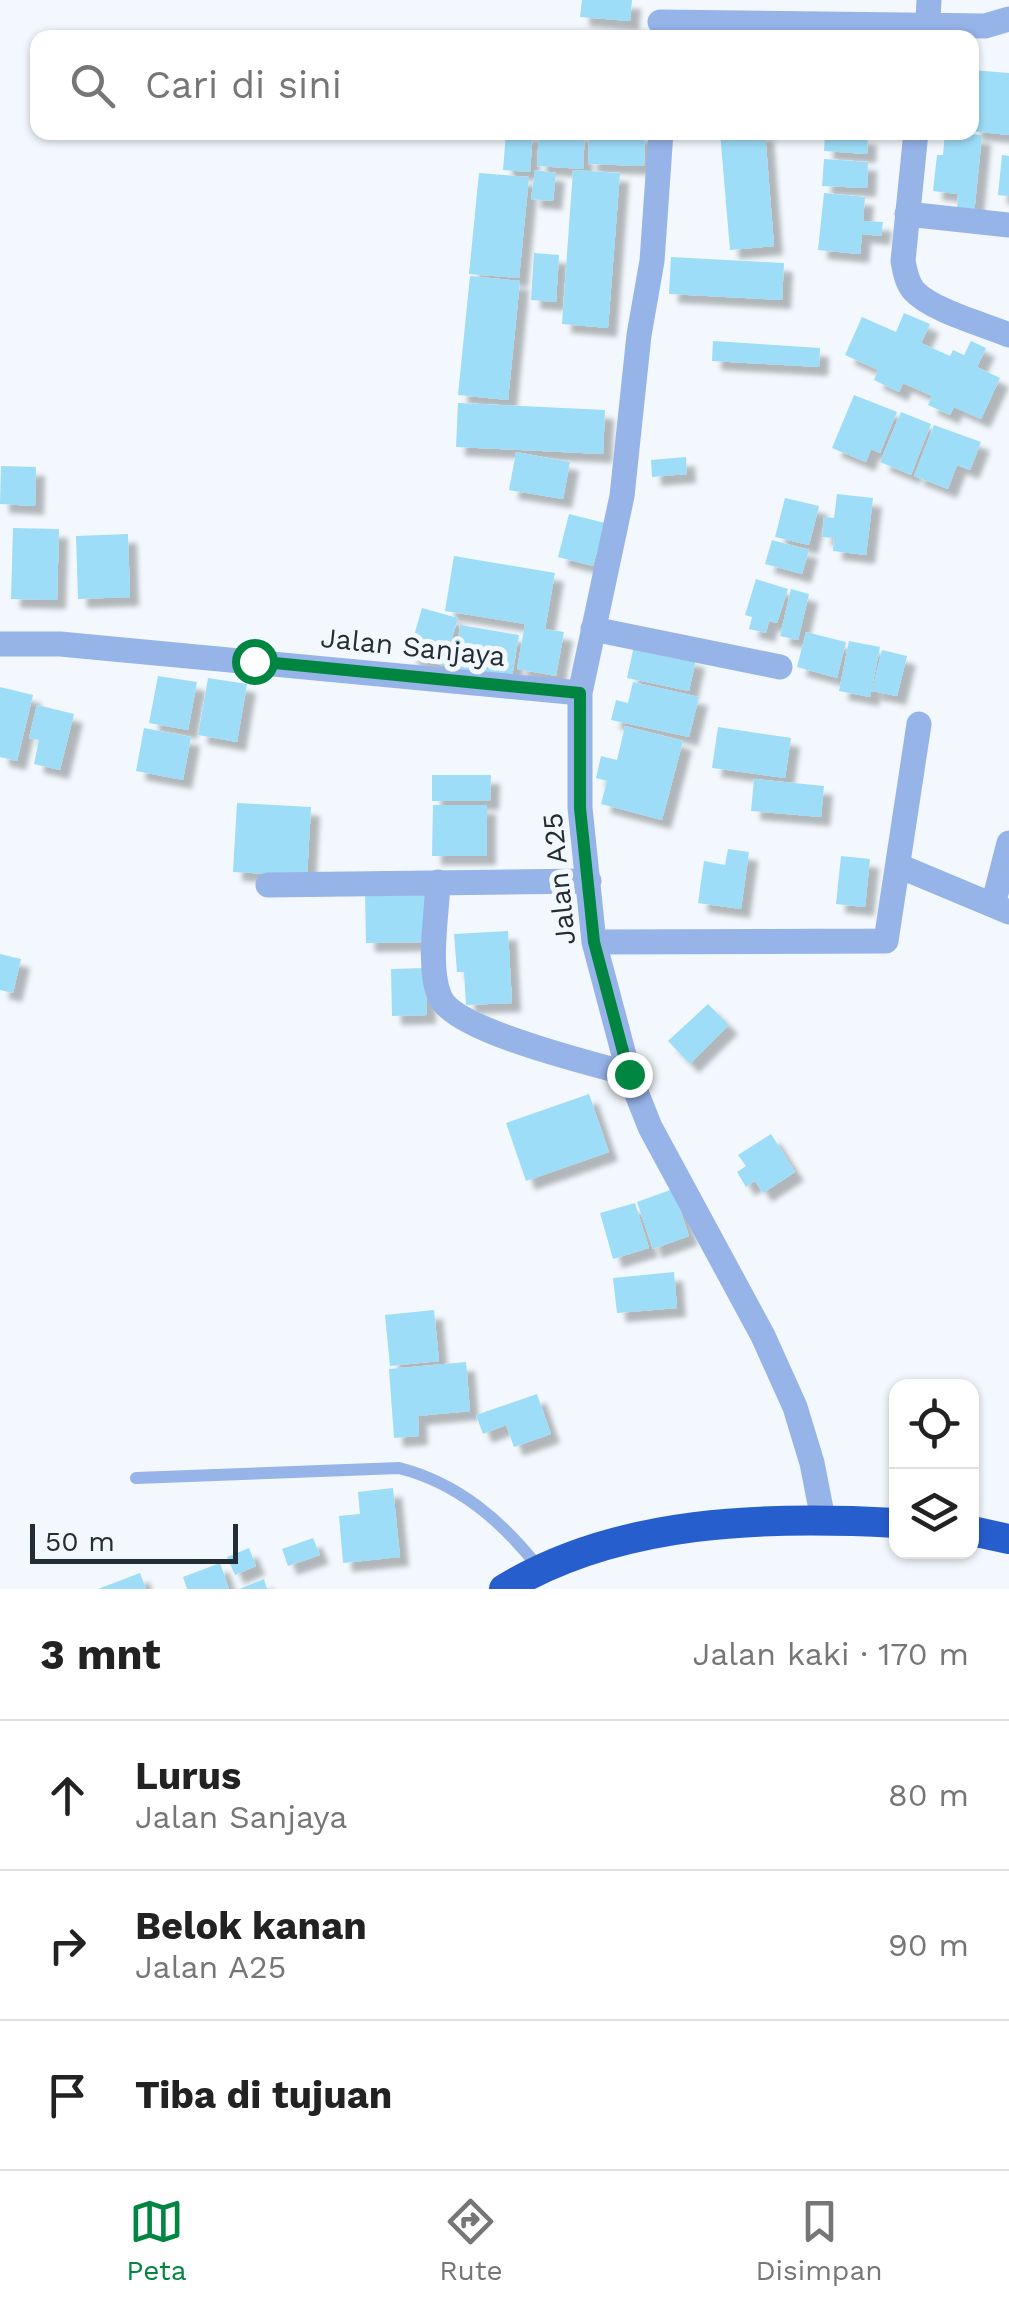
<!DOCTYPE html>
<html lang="id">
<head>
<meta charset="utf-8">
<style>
  :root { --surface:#fff; --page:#f2f2f2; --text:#222; --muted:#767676; --line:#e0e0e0; --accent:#008641 }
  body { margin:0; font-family:"Work Sans",sans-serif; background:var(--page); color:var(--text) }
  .controls { position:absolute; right:30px; bottom:30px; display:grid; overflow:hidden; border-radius:20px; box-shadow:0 2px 8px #0004 }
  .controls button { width:90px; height:90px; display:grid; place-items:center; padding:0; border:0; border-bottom:2px solid var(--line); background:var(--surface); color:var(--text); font:50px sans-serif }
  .scale { position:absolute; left:30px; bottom:25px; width:208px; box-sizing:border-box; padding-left:10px; border:5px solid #222d36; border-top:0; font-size:28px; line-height:35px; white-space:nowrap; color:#222d36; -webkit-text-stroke:8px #f2f8fd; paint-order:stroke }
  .stop { position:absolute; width:30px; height:30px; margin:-22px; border:8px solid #008641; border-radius:50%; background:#fff }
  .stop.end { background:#008641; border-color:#fff; box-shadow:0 2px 10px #0008 }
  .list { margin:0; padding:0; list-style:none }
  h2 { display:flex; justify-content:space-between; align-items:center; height:130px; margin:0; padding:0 40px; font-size:42px }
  h2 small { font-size:32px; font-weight:400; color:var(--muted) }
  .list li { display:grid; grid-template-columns:65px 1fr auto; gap:30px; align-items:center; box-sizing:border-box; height:150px; padding:0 40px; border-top:2px solid var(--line) }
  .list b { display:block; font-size:38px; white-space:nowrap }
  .list p { margin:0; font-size:32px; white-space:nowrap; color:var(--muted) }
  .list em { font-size:32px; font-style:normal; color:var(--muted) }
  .icon { flex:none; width:55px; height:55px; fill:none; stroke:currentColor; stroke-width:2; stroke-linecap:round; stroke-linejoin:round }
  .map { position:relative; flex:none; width:1009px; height:1589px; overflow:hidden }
  .search { position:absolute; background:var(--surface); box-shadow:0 2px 8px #0004; left:30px; right:30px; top:30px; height:110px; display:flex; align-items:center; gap:25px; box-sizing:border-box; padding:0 35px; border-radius:20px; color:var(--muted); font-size:38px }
  .sheet { height:580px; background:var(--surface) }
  nav { display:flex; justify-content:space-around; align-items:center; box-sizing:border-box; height:140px; border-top:2px solid var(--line); background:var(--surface); font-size:28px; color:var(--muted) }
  nav a { display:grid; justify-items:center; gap:5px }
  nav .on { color:var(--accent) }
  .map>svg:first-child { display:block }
  .building { fill:#9dddf8; filter:url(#shadow) }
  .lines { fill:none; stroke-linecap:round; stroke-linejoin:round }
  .lane { stroke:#97b4e9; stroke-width:12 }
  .street { stroke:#97b4e9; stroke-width:25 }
  .highway { stroke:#275ece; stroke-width:30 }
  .route { stroke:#008641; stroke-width:12 }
  .labels { text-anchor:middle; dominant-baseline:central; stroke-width:10; stroke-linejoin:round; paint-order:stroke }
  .street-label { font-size:28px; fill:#222d36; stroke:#f2f8fd }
</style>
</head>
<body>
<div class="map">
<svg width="1009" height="1589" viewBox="0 0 1009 1589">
  <defs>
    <filter id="shadow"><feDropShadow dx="9" dy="9" stdDeviation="2.5" flood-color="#0004"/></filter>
  </defs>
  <rect width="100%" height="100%" fill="#f2f8fd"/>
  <path class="building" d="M582,0h50l-2,21 -50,-4z
    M972,70l37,3v62l-37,-4z
    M506,132h27l-3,40 -27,-2z
    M539,132h46l-2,37 -46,-3z
    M589,132l56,1 -1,33 -56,-2z
    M720,132h45l9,114 -44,4z
    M945,132l37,3 -8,79 -17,-2 1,-18 -25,-3 4,-36h6z
    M825,133l43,3 -1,18 -43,-3z
    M1002,155l7,1v40l-11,-1z
    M824,159l44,3 -1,26 -45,-2z
    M535,170l21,3 -3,28 -22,-2z
    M573,170l47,3 -12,155 -46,-4z
    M479,173l50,4 -10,101 -50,-4z
    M824,193l41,4 -2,24 20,1 -2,14 -19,-2 -2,20 -42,-4z
    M534,253l25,2 -3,47 -25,-2z
    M671,257l113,6 -2,37 -113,-6z
    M470,276l50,5 -12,119 -50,-5z
    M904,313l26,11 -9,19 29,13 3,-6 11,5 7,-14 15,7 -9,19 23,11 -19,41 -27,-12 -4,8 -22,-10 4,-9 -29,-13 -4,9 -25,-12 4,-10 -33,-15 17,-38 34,15z
    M713,341l107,7 -1,19 -107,-6z
    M854,395l43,17 -17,41 -9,-4 -5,13 -34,-14z
    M458,403l147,7 -2,44 -147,-7z
    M901,412l30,12 -20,51 -31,-13z
    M934,425l47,17 -11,28 -13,-5 -9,24 -34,-13z
    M516,452l54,10 -7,37 -54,-9z
    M686,457l1,17 -35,3 -1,-17z
    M1,466l35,1 -1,39 -35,-2z
    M837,494l36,4 -7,57 -33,-4 1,-13 -12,-1 2,-20 10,1z
    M785,498l34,8 -10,39 -34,-8z
    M569,514l36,9 -12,43 -35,-9z
    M13,528l46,1 -2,71 -46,-1z
    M128,534l2,63 -52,2 -2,-63z
    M772,540l37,10 -7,24 -37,-10z
    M454,556l101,17 -10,56 19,3 -8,44 -39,-7 8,-45 -80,-13z
    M756,579l32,10 -11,34 -8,-2 -3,12 -17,-4 3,-12 -7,-2z
    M791,589l18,5 -11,46 -18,-4z
    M422,608l36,10 -14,48 -36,-10z
    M460,625l59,10 -7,42 -58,-9z
    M806,632l40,10 -9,36 -40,-11z
    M849,641l31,6 -10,50 -31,-6z
    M634,646l62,13 -7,32 -62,-13z
    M882,650l25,6 -10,40 -25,-5z
    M158,676l39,6 -9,48 -39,-7z
    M208,678l39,6 -10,58 -39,-7z
    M633,682l66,15 -10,40 -78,-17 5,-20 12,3z
    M0,687l33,8 -16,66 -17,-4z
    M37,705l37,9 -14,56 -26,-6 5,-24 -10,-2z
    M625,726l58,15 -21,79 -61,-16 6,-23 -11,-3 5,-22 16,4z
    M718,727l73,11 -6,40 -73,-10z
    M144,728l47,9 -8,43 -47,-9z
    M432,775h59l-1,26h-58z
    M754,779l70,7 -3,31 -70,-6z
    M237,803l74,4 -4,69 -74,-4z
    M433,805h54v51h-55z
    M728,849l21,3 -8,57 -43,-6 6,-42 21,4z
    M841,856l29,3 -5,48 -29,-3z
    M429,891l1,51 -64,1 -1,-51z
    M508,931l4,72 -46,2 -2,-33h-7l-3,-38z
    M0,954l21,5 -8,34 -13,-3z
    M426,968l1,47 -35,1 -1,-47z
    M708,1004l21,21 -39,39 -22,-23z
    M589,1094l20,58 -83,29 -20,-58z
    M771,1134l24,38 -32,21 -8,-12 -9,6 -9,-15 9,-6 -8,-11z
    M673,1189l16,47 -36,13 -16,-47z
    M635,1203l14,45 -36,11 -13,-46z
    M674,1272l3,36 -60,5 -4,-35z
    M434,1310l5,51 -49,5 -5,-51z
    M466,1362l4,49 -52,5 1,20 -25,2 -5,-69z
    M537,1394l14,40 -37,13 -8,-22 -23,9 -7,-19z
    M393,1488l7,69 -57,6 -4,-47 21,-2 -2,-22z
    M313,1538l7,17 -32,11 -6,-17z
    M249,1548l7,18 -21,9 -8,-18z
    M220,1563l9,26h-42l-4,-12z
    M140,1573l6,16h-48z
    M264,1579l3,10h-28z"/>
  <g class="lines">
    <path class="lane" d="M136,1478l263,-10c59,15 103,53 140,100"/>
    <path class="street" d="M660,22l325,4 24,-7
      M927,38l2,-38
      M661,132l-9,129 -13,74 -17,161 -42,197v115l14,134 35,132 21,53 113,209 32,71 17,56 11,56
      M916,132l-13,129c2,11 4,22 11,30 19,20 69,33 95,44
      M907,214l102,11
      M593,629l187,38
      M0,644h60l520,49
      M899,866l110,46
      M438,882c-1,32 -11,86 2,115 14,34 151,66 189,77
      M268,885l321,-4
      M993,905l16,-62
      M594,942l292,-1 33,-217"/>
    <path class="highway" d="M972,1531l37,8
      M504,1589c115,-70 262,-73 392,-66"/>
  </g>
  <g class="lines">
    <path class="route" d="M254,661l326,32v115l14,134 35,132"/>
  </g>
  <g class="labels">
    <g class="street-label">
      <text transform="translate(413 647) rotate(6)">Jalan Sanjaya</text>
      <text transform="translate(559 879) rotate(-96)">Jalan A25</text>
    </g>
  </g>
</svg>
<div class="controls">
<button><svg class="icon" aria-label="locate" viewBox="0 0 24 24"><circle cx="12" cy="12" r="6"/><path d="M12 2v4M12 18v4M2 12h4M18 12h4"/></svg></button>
<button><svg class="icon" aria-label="layers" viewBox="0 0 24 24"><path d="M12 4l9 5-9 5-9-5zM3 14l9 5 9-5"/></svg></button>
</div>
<div class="scale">50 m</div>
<div class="stop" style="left:254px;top:661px"></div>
<div class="stop end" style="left:629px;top:1074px"></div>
<div class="search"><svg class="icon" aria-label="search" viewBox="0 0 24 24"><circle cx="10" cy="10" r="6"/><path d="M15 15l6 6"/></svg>Cari di sini</div>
</div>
<section class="sheet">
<h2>3 mnt<small>Jalan kaki · 170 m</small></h2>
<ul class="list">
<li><svg class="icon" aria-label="ahead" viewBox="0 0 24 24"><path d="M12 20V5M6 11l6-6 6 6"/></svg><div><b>Lurus</b><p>Jalan Sanjaya</p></div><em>80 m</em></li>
<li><svg class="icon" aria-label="right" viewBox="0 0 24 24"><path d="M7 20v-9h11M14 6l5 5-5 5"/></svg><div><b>Belok kanan</b><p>Jalan A25</p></div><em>90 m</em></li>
<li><svg class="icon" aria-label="arrive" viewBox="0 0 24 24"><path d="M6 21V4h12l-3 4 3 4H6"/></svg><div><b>Tiba di tujuan</b></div></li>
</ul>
</section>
<nav>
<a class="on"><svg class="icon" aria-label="map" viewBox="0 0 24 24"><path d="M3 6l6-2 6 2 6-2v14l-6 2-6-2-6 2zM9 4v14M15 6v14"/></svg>Peta</a>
<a><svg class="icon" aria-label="directions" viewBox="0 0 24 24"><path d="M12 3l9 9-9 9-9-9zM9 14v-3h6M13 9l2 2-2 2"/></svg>Rute</a>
<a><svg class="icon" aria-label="saved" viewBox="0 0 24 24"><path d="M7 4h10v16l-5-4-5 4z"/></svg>Disimpan</a>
</nav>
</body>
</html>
